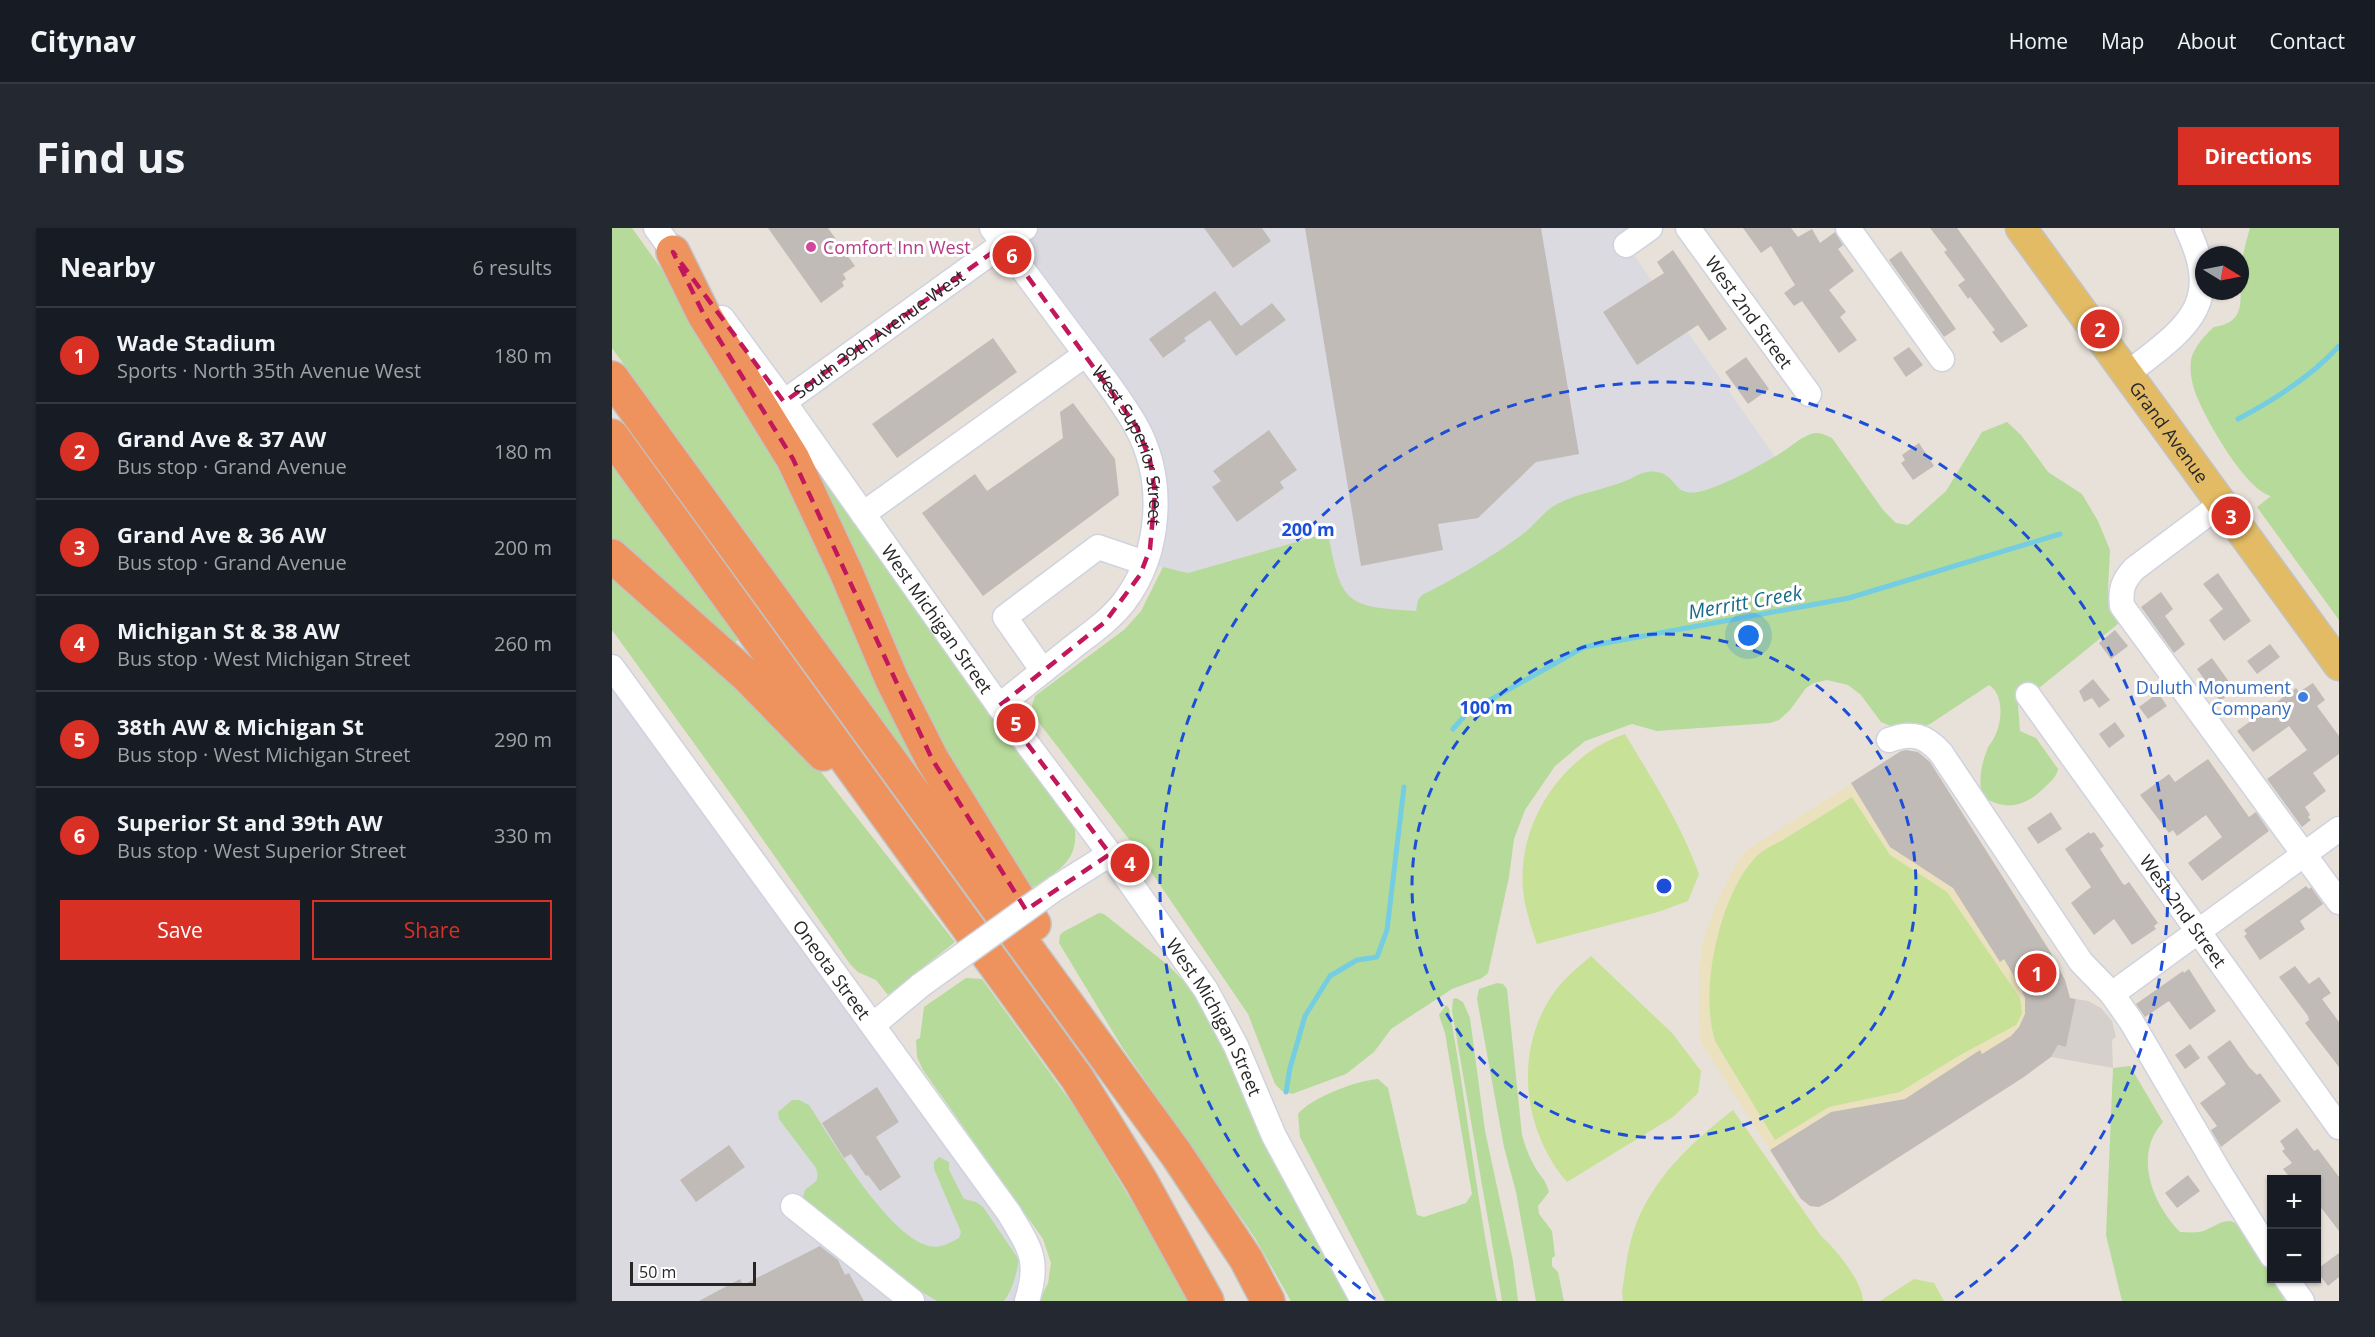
<!DOCTYPE html>
<html lang="en">
<head>
<meta charset="utf-8">
<style>
  :root { --surface:#171b24; --page:#242831; --text:#f1f3f6; --muted:#9ea1a6; --line:#363941; --accent:#d93025 }
  body { margin:0; font-family:"Open Sans",sans-serif; background:var(--page); color:var(--text) }
  .controls { position:absolute; right:18px; bottom:18px; display:grid; overflow:hidden; border-radius:0px; box-shadow:0 2px 4px #0004 }
  .controls button { width:54px; height:54px; display:grid; place-items:center; padding:0; border:0; border-bottom:2px solid var(--line); background:var(--surface); color:var(--text); font:30px sans-serif }
  .compass { position:absolute; left:1583px; top:18px; width:54px; height:54px; border-radius:50%; background:var(--surface); box-shadow:0 2px 4px #0004; rotate:100deg }
  .scale { position:absolute; left:18px; bottom:15px; width:126px; box-sizing:border-box; padding-left:6px; border:3px solid #272727; border-top:0; font-size:16px; line-height:21px; white-space:nowrap; color:#272727; -webkit-text-stroke:4px #fff; paint-order:stroke }
  .you { position:absolute; left:1137px; top:408px; width:21px; height:21px; margin:-15px; border:4px solid #fff; border-radius:50%; background:#1a73e8; box-shadow:0 0 0 9px #1a73e833 }
  .badge { display:grid; place-items:center; width:39px; height:39px; border-radius:50%; background:var(--accent); color:#fff; font-size:20px; font-weight:700 }
  .pin { position:absolute; translate:-50% -50%; border:3px solid #fff; box-shadow:0 2px 6px #0006 }
  .list { margin:0; padding:0; list-style:none }
  h2 { display:flex; justify-content:space-between; align-items:center; height:78px; margin:0; padding:0 24px; font-size:26px }
  h2 small { font-size:20px; font-weight:400; color:var(--muted) }
  .list li { display:grid; grid-template-columns:39px 1fr auto; gap:18px; align-items:center; box-sizing:border-box; height:96px; padding:0 24px; border-top:2px solid var(--line) }
  .list b { display:block; font-size:22px; white-space:nowrap }
  .list p { margin:0; font-size:20px; white-space:nowrap; color:var(--muted) }
  .list em { font-size:20px; font-style:normal; color:var(--muted) }
  .actions { display:flex; gap:12px; padding:18px 24px }
  .actions a { flex:1; padding:14px 0; border:2px solid var(--accent); border-radius:0px; text-align:center; font-size:21px; color:var(--accent) }
  .actions .main { background:var(--accent); color:#fff }
  .map { position:relative; flex:none; width:1727px; height:1073px; overflow:hidden; border-radius:0px }
  header { display:flex; align-items:center; gap:36px; box-sizing:border-box; height:84px; padding:0 30px; background:var(--surface); border-bottom:2px solid var(--line) }
  header strong { font-size:28px }
  nav { display:flex; gap:33px; margin-inline-start:auto; font-size:21px }
  .intro { display:flex; align-items:center; justify-content:space-between; box-sizing:border-box; height:144px; padding:0 36px }
  h1 { margin:0; font-size:42px }
  .button { padding:15px 27px; border-radius:0px; background:var(--accent); color:#fff; font-size:21px; font-weight:700 }
  main { display:flex; gap:36px; padding:0 36px }
  aside { flex:1; background:var(--surface); border-radius:0px; box-shadow:0 2px 4px #0004 }
  .map>svg:first-child { display:block }
  .industrial { fill:#dbdae1 }
  .green { fill:#b5da9a }
  .sand { fill:#ebe1be; fill-rule:evenodd }
  .pitch { fill:#c7e196 }
  .plaza { fill:#d5d0cb }
  .lines { fill:none; stroke-linecap:round; stroke-linejoin:round }
  .stream { stroke:#75cde2; stroke-width:5 }
  .building { fill:#c0bbb6 }
  .minor-casing { stroke:#cfd3df; stroke-width:27 }
  .major-casing { stroke:#c3c3c3; stroke-width:33 }
  .highway-casing { stroke:#c3c3c3; stroke-width:36 }
  .minor { stroke:#fff; stroke-width:24 }
  .major { stroke:#e2bb64; stroke-width:30 }
  .highway { stroke:#ee925e; stroke-width:33 }
  .minor-bridge-casing { stroke:#cfd3df; stroke-width:27; stroke-linecap:butt }
  .minor-bridge { stroke:#fff; stroke-width:24 }
  .marked { fill:none; stroke:#c2185b; stroke-width:4.5; stroke-dasharray:12 8; stroke-linejoin:round }
  .ring { fill:none; stroke:#1d4ed8; stroke-width:3; stroke-dasharray:10 8 }
  .hotel-dot { fill:#d1479c; stroke:#fff; stroke-width:2 }
  .shop-dot { fill:#3f7fe0; stroke:#fff; stroke-width:2 }
  .labels { text-anchor:middle; dominant-baseline:central; stroke-width:6; stroke-linejoin:round; paint-order:stroke }
  .hotel-label { font-size:18px; fill:#b23c85; stroke:#fff; text-anchor:start }
  .street-label { font-size:18px; fill:#272727; stroke:#fff }
  .shop-label { font-size:18px; fill:#366cbe; stroke:#fff; text-anchor:end }
  .water-label { font-size:20px; font-style:italic; fill:#196a88; stroke:#fff }
  .centre { fill:#1d4ed8; stroke:#fff; stroke-width:3 }
  .ring-label { font-size:18px; text-anchor:middle; font-weight:bold; fill:#1d4ed8; stroke:#fff; stroke-width:6; stroke-linejoin:round; paint-order:stroke }
</style>
</head>
<body>
<header>
<strong>Citynav</strong>
<nav><a>Home</a><a>Map</a><a>About</a><a>Contact</a></nav>
</header>
<div class="intro"><h1>Find us</h1><a class="button">Directions</a></div>
<main>
<aside>
<h2>Nearby<small>6 results</small></h2>
<ul class="list">
<li><span class="badge">1</span><div><b>Wade Stadium</b><p>Sports · North 35th Avenue West</p></div><em>180 m</em></li>
<li><span class="badge">2</span><div><b>Grand Ave &amp; 37 AW</b><p>Bus stop · Grand Avenue</p></div><em>180 m</em></li>
<li><span class="badge">3</span><div><b>Grand Ave &amp; 36 AW</b><p>Bus stop · Grand Avenue</p></div><em>200 m</em></li>
<li><span class="badge">4</span><div><b>Michigan St &amp; 38 AW</b><p>Bus stop · West Michigan Street</p></div><em>260 m</em></li>
<li><span class="badge">5</span><div><b>38th AW &amp; Michigan St</b><p>Bus stop · West Michigan Street</p></div><em>290 m</em></li>
<li><span class="badge">6</span><div><b>Superior St and 39th AW</b><p>Bus stop · West Superior Street</p></div><em>330 m</em></li>
</ul>
<div class="actions"><a class="main">Save</a><a>Share</a></div>
</aside>
<div class="map">
<svg width="1727" height="1073" viewBox="0 0 1727 1073">
  <rect width="100%" height="100%" fill="#e8e1d9"/>
  <path class="industrial" d="M413,0h625l-23,17 148,212 74,141 -433,13 -39,-2 -16,-4 -16,-12 -10,-20 -7,-40 -140,40 -43,-10 5,-103 -146,-216z
    M0,439l418,583 -3,51h-415z"/>
  <path class="green" d="M0,0h20l71,99 39,59 190,402 -320,-440z
    M1638,0h89v392l-82,-113 14,-11c-26,-6 -69,-82 -77,-107 -3,-10 -5,-23 -2,-33 4,-11 14,-22 22,-29 36,-5 24,-32 27,-57 1,-14 5,-28 9,-42z
    M1395,194l14,13 27,37 34,22 16,27 12,29 -2,40 3,15 8,18 -101,82 2,26 16,7 22,31c-2,9 -8,13 -14,19 -19,19 -38,23 -61,9 -5,-15 -2,-32 4,-47 1,-4 5,-8 7,-12 8,-15 11,-43 -5,-53l-59,39 -13,4h-21l-15,-6 -20,-27 -13,-10 -21,-5 -13,3 -8,5 -16,22 -11,10 -9,3 -113,8 -25,-7 -47,17 -30,25 -30,44 -11,29 -5,38 -21,96 -6,5 -30,11 -61,40 -17,23 -28,22 -54,20 -10,-3 -7,-7 -27,-70 -120,-176 -98,-127 5,-15 90,-67 16,-18 22,-44 25,6 140,-40c13,70 17,74 88,78l2,-11 4,-5c36,-18 68,-37 101,-61 12,-9 21,-23 34,-30 23,-12 49,-14 73,-25 8,-4 16,-9 26,-7 23,2 15,29 50,18 24,-8 49,-22 70,-34 11,-6 23,-18 35,-22 7,-3 15,1 21,4l51,72 13,13 12,2 38,-34 36,-59z
    M194,224l268,372c8,40 -22,50 -51,70l-76,-122z
    M0,238l127,173 -11,9 -116,-102z
    M0,339l191,182 152,193 -67,53 -12,-15 -18,-8 -8,-8 -112,-160 -126,-174z
    M487,685l5,1 65,52 27,28 24,44 130,263h-59l-36,-63 -133,-191 -63,-104 1,-8 3,-3z
    M354,750l16,1 94,130 88,146 24,46h-149l9,-18 3,-20 -8,-24 -120,-169 -6,-13 -1,-17 4,-2 4,-31z
    M885,755l6,1 4,5 15,146c3,11 7,22 13,32 6,11 10,11 14,25l-11,14 1,8 13,17 3,25 -3,2v8l6,6 6,29h-28l-20,-109 -12,-45 -27,-148 2,-10z
    M844,770l7,4 7,16 15,113 28,130 5,40h-16l-50,-290 1,-12z
    M834,777l3,3c18,97 28,196 48,293h-112l-85,-164 -2,-23c12,-16 60,-34 80,-35l10,9 29,127 7,2 42,-14 6,-9 -27,-161 -6,-18z
    M1518,838l33,56c-30,33 -11,81 17,110 6,0 13,1 19,0 10,-1 19,-11 30,-11 19,0 47,65 56,80h-163l-16,-66 7,-167z
    M180,872h7l10,5c23,35 79,131 120,141 10,3 21,-3 30,-8l2,-6 -27,-63v-7l5,-5 10,5v8l15,29 12,3 7,5 36,53c-3,15 -6,29 -15,41h-67l-73,-44 -62,-57 3,-10c8,-8 16,-7 11,-22l-37,-49 -1,-7z"/>
  <path class="sand" d="M1239,556l39,63 63,41 51,71 18,31 3,8v16l-6,13 -8,9 -29,18 -2,-3 -75,48 -74,13 -61,38 -69,-108 -2,-17v-54l4,-30 13,-37 19,-38 10,-15zM1240,569l38,58 57,37 73,106 -10,30 -50,27 -60,37 -71,15 -54,32 -59,-96c-18,-47 4,-147 38,-184 6,-8 18,-12 27,-18 23,-14 47,-29 71,-44z"/>
  <path class="pitch" d="M1013,506c27,45 56,90 74,140l-11,27 -30,11 -121,32c-6,-18 -12,-35 -14,-54 -6,-67 39,-135 102,-156z
    M1240,569l38,58 57,37 73,106 2,15 -6,12 -56,30 -60,37 -71,15 -54,33 -59,-97c-18,-48 3,-146 38,-184 6,-8 18,-13 27,-18 23,-14 47,-29 71,-44z
    M979,728l81,77 29,38 -3,22 -25,24 -106,65c-45,-53 -54,-132 -12,-191 10,-13 23,-24 36,-35z
    M1121,882l88,126c14,12 42,46 42,65h-240l-1,-9c3,-19 5,-40 11,-59 17,-53 58,-90 100,-123z
    M1302,1051l20,4 10,18h-64z"/>
  <path class="plaza" d="M1464,771l12,2 13,7 11,13 4,16 -4,3 1,28 -62,-11 7,-12 8,2z"/>
  <g class="lines">
    <path class="stream" d="M1626,191c36,-19 74,-43 101,-73
      M841,501l14,-16 117,-66 265,-49 211,-64
      M674,864l4,-24 15,-52 25,-40 27,-16 20,-3 10,-27 17,-143"/>
  </g>
  <path class="building" d="M156,0h60l27,38 -12,8 3,5 -4,3 2,4 -23,17z
    M592,0h58l9,13 -38,27z
    M693,0h236l38,226 -43,8 -58,56 -40,6 5,26 -82,16z
    M1131,0h48l7,9 14,-8 8,14 15,-11 8,13 -5,4 16,22 -25,19 17,22 -6,5 17,23 -18,13 -37,-52 -8,5 -10,-13 11,-8 -24,-39 -10,7z
    M1318,0h27l71,98 -27,17 -9,-11 3,-2 -25,-33 -2,2 -10,-14 7,-5 -21,-28 3,-2z
    M1061,22l54,79 -18,12 -11,-16 -61,40 -34,-53 61,-39 -7,-11z
    M1289,23l55,78 -12,8 -55,-77z
    M603,63l26,35 31,-23 14,17 -50,36 -26,-36 -26,18 2,3 -23,17 -14,-19z
    M381,110l24,34 -120,86 -25,-34z
    M1297,119l14,18 -17,12 -13,-19z
    M1134,129l23,32 -21,15 -23,-32z
    M461,175l42,56 4,36 -136,101 -61,-83 53,-39 12,17 76,-53 -3,-26z
    M657,202l28,40 -17,12 4,6 -47,34 -25,-35 9,-6 -8,-10z
    M1307,215l15,23 -21,14 -12,-17 4,-3 -3,-5z
    M1606,345l33,48 -27,20 -15,-21 14,-11 -20,-25z
    M1549,364l12,17 -8,7 20,28 -11,9 -33,-46z
    M1503,402l13,16 -17,13 -12,-16z
    M1658,416l10,13 -23,17 -10,-13z
    M1600,430l23,32 -15,11 -23,-32z
    M1481,451l17,21 -11,8 -7,-10 -8,4 -5,-11z
    M1701,455l12,17 -8,6 22,30v18l-26,19 13,18 -21,16 5,8 -2,2 3,3 -9,7 -35,-48 40,-29 -18,-24 -36,26 -16,-21 59,-43 3,4z
    M1546,465l9,13 -19,13 -9,-12z
    M1503,494l10,14 -16,12 -10,-14z
    M1294,522l12,2 12,10 121,191 14,27 5,18 6,1 -10,48 -8,-2 -7,12 -27,20 -192,123 -13,7 -9,-1 -9,-7 -31,-49 61,-38 74,-13 75,-49 2,4 29,-18 8,-9 6,-13v-16l-6,-13 -15,-26 -4,3 -47,-74 -63,-41 -39,-64 50,-32z
    M1596,531l41,58 7,-5 13,19 -67,50 -14,-18 34,-26 -16,-22 -29,21 -4,-6 -4,3 -29,-38 29,-21 6,8z
    M1439,584l11,17 -24,15 -11,-16z
    M1477,604l1,2 4,-2 10,14 -4,3 23,35 2,1 4,-3 29,41 -4,3 2,3 -24,16 -18,-26 -20,16 -23,-32 20,-16 -26,-38z
    M1694,658l3,3 2,-2 12,17 -23,17 5,8 -45,31 -16,-24 3,-2 -3,-4z
    M1683,738l14,18 10,-7 12,16 -9,6 17,23v45l-34,-44 4,-3 -1,-4 -29,-39z
    M1577,741l27,42 -26,19 -21,-29 -24,16 -9,-13 47,-33 1,2z
    M1618,812l19,27 8,8 3,-2 21,28 -60,46 -10,-17 6,-4 -17,-23 26,-19 -19,-27z
    M1578,816l10,14 -15,11 -10,-14z
    M265,859l22,35 -23,15 25,40 -21,14 -12,-16 -2,1 -15,-22 -7,4 -22,-35z
    M1685,900l17,23 4,-2 21,28v54l-23,-30v-22h-25l-8,-10 9,-6 -10,-12 3,-2 -5,-8z
    M117,917l16,22 -49,35 -16,-22z
    M1576,947l12,16 -23,17 -12,-15z
    M208,1018l18,14 7,15 4,-2 15,28h-165l41,-22 3,6z
    M1727,1025v24l-11,9 -12,-16z"/>
  <g class="lines">
    <g class="minor-casing">
      <g id="minor">
        <path d="M44,0l26,36"/>
        <path id="s1" d="M380,0c28,38 56,75 84,113 21,28 43,55 60,85 30,54 25,127 -12,176 -14,18 -33,31 -51,45 -25,20 -50,40 -74,59"/>
        <path id="s2" d="M1076,0l121,166"/>
        <path d="M1236,0l94,131"/>
        <path d="M1014,17l24,-17"/>
        <path id="s3" d="M110,90l62,84 215,304 111,148 96,136 30,56 38,90 89,165"/>
        <path d="M1515,146c57,-45 98,-67 60,-146"/>
        <path id="s4" d="M172,174l241,-174"/>
        <path d="M1609,276l-87,65c-11,12 -14,21 -12,37l217,296"/>
        <path d="M251,286l223,-160"/>
        <path id="s5" d="M0,439l397,546c21,36 31,46 18,88"/>
        <path d="M431,443l-38,-54 93,-70 47,16"/>
        <path id="s6" d="M1416,467l311,432"/>
        <path d="M1277,512c23,-9 37,-4 52,13l140,209 31,32 19,27 89,152 52,83"/>
        <path d="M444,660l54,-34"/>
        <path d="M1500,766l227,-165"/>
        <path d="M261,797l48,-40"/>
        <path d="M181,978l119,95"/>
        <path d="M1674,1050l16,23"/>
      </g>
    </g>
    <g class="major-casing">
      <g id="major">
        <path id="s7" d="M1409,0l318,437"/>
      </g>
    </g>
    <g class="highway-casing">
      <path id="highway" d="M61,24l30,61 90,146 53,113 46,108 40,79 102,165
        M0,150l565,777 69,104 22,42
        M0,208l465,642 64,103 66,120
        M0,328l136,121 75,77"/>
    </g>
    <use href="#minor" class="minor"/>
    <use href="#major" class="major"/>
    <use href="#highway" class="highway"/>
    <g class="minor-bridge-casing">
      <path id="minor-bridge" d="M309,757l135,-97"/>
    </g>
    <use href="#minor-bridge" class="minor-bridge"/>
  </g>
  <path class="marked" d="M392,16l133,183 13,33 5,33 -5,56 -10,26 -35,47 -106,84 111,148 -84,56 -94,-151 -139,-300 -90,-146 -30,-61 111,150z"/>
  <g class="ring">
    <circle cx="1052" cy="658" r="252"/>
    <path d="M763 1071A504 504 0 1 1 1341 1071"/>
  </g>
  <circle class="hotel-dot" cx="199" cy="19" r="6"/>
  <circle class="shop-dot" cx="1691" cy="469" r="6"/>
  <g class="labels">
    <g class="hotel-label">
      <text x="211" y="19">Comfort Inn West</text>
    </g>
    <g class="street-label">
      <text stroke="none"><textPath href="#s2" startOffset="104">West 2nd Street</textPath></text>
      <text stroke="none"><textPath href="#s4" startOffset="117">South 39th Avenue West</textPath></text>
      <text stroke="none"><textPath href="#s7" startOffset="252">Grand Avenue</textPath></text>
      <text stroke="none"><textPath href="#s1" startOffset="261">West Superior Street</textPath></text>
      <text stroke="none"><textPath href="#s3" startOffset="370">West Michigan Street</textPath></text>
      <text stroke="none"><textPath href="#s6" startOffset="266">West 2nd Street</textPath></text>
      <text stroke="none"><textPath href="#s5" startOffset="374">Oneota Street</textPath></text>
      <text stroke="none"><textPath href="#s3" startOffset="856">West Michigan Street</textPath></text>
    </g>
    <g class="shop-label">
      <text x="1679" y="459">Duluth Monument<tspan x="1679" dy="21">Company</tspan></text>
    </g>
    <g class="water-label">
      <text transform="translate(1133 374) rotate(-10)">Merritt Creek</text>
    </g>
  </g>
  <circle cx="1052" cy="658" r="9" class="centre"/>
  <g class="ring-label">
    <text x="696" y="308">200 m</text>
    <text x="874" y="486">100 m</text>
  </g>
</svg>
<div class="controls">
<button>+</button>
<button>−</button>
</div>
<svg class="compass" viewBox="-18 -18 36 36"><path d="M0-13l5 13h-10z" fill="#e53935"/><path d="M0 13l5-13h-10z" fill="#9ea1a6"/></svg>
<div class="scale">50 m</div>
<div class="you"></div>
<div class="pin badge" style="left:1425px;top:745px">1</div>
<div class="pin badge" style="left:1488px;top:101px">2</div>
<div class="pin badge" style="left:1619px;top:288px">3</div>
<div class="pin badge" style="left:518px;top:635px">4</div>
<div class="pin badge" style="left:404px;top:495px">5</div>
<div class="pin badge" style="left:400px;top:27px">6</div>
</div>
</main>
</body>
</html>
